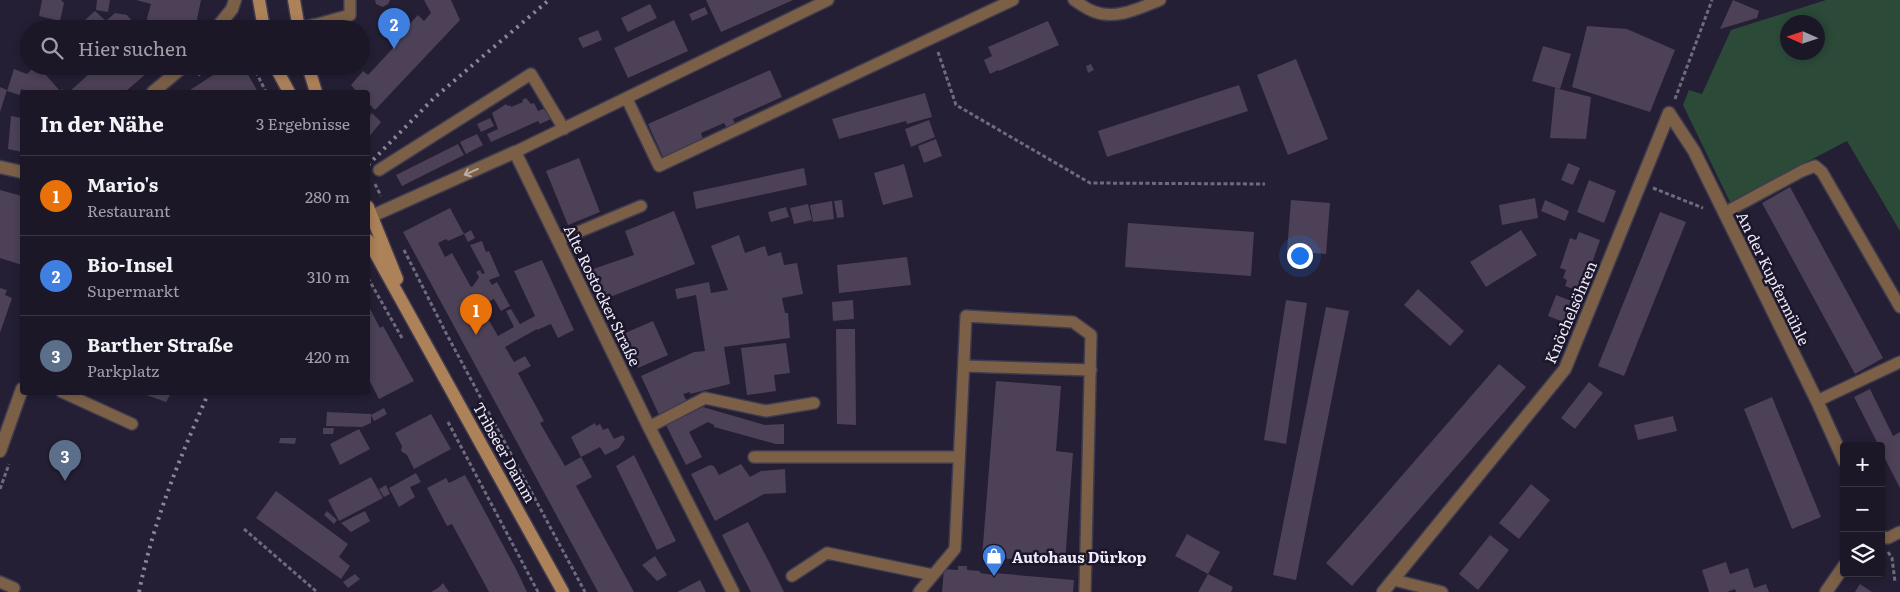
<!DOCTYPE html>
<html lang="de">
<head>
<meta charset="utf-8">
<style>
  :root { --surface:#1b1727; --page:#24202f; --text:#f1f3f6; --muted:#a09fa7; --line:#393644; --accent:#8c9099 }
  body { margin:0; font-family:Literata,serif; background:var(--page); color:var(--text) }
  .controls { position:absolute; right:15px; bottom:15px; display:grid; overflow:hidden; border-radius:5px; box-shadow:0 2px 8px #0003 }
  .controls button { width:45px; height:45px; display:grid; place-items:center; padding:0; border:0; border-bottom:1px solid var(--line); background:var(--surface); color:var(--text); font:25px sans-serif }
  .compass { position:absolute; left:1780px; top:15px; width:45px; height:45px; border-radius:50%; background:var(--surface); box-shadow:0 2px 8px #0003; rotate:273deg }
  .you { position:absolute; left:1299px; top:255px; width:18px; height:18px; margin:-12px; border:4px solid #fff; border-radius:50%; background:#1a73e8; box-shadow:0 0 0 8px #1a73e833 }
  .badge { display:grid; place-items:center; width:32px; height:32px; border-radius:50%; background:var(--accent); color:#fff; font-size:16px; font-weight:700 }
  .pin { position:absolute; translate:-50% -41px; filter:drop-shadow(0 1px 2px #0008) }
  .pin::after { content:''; position:absolute; top:26px; width:18px; height:15px; background:inherit; clip-path:polygon(0 0,100% 0,50% 100%) }
  .list { margin:0; padding:0; list-style:none }
  h2 { display:flex; justify-content:space-between; align-items:center; height:65px; margin:0; padding:0 20px; font-size:21px }
  h2 small { font-size:16px; font-weight:400; color:var(--muted) }
  .list li { display:grid; grid-template-columns:32px 1fr auto; gap:15px; align-items:center; box-sizing:border-box; height:80px; padding:0 20px; border-top:1px solid var(--line) }
  .list b { display:block; font-size:19px; white-space:nowrap }
  .list p { margin:0; font-size:16px; white-space:nowrap; color:var(--muted) }
  .list em { font-size:16px; font-style:normal; color:var(--muted) }
  .icon { flex:none; width:28px; height:28px; fill:none; stroke:currentColor; stroke-width:2; stroke-linecap:round; stroke-linejoin:round }
  .map { position:relative; flex:none; width:1900px; height:592px; overflow:hidden }
  .search { position:absolute; background:var(--surface); box-shadow:0 2px 8px #0003; left:20px; top:20px; width:350px; height:55px; display:flex; align-items:center; gap:12px; box-sizing:border-box; padding:0 18px; border-radius:28px; color:var(--muted); font-size:19px }
  .panel { position:absolute; background:var(--surface); box-shadow:0 2px 8px #0003; left:20px; top:90px; width:350px; height:305px; border-radius:5px }
  .map>svg:first-child { display:block }
  .green { fill:#2b4a38; fill-rule:evenodd }
  .building { fill:#4c4157 }
  .lines { fill:none; stroke-linecap:round; stroke-linejoin:round }
  .service-casing { stroke:#403c50; stroke-width:14 }
  .minor-casing { stroke:#403c50; stroke-width:15 }
  .secondary-casing { stroke:#403c50; stroke-width:15 }
  .path { stroke:#6f6b7e; stroke-width:3; stroke-dasharray:4 2.5; stroke-linecap:butt }
  .service { stroke:#7b6047; stroke-width:11 }
  .minor { stroke:#7b6047; stroke-width:12 }
  .secondary { stroke:#ad8259; stroke-width:12 }
  .rail { stroke:#8b8799; stroke-width:4; stroke-dasharray:2.5 5; stroke-linecap:butt }
  .oneway { stroke:#baaca9 }
  .labels { text-anchor:middle; dominant-baseline:central; stroke-width:5; stroke-linejoin:round; paint-order:stroke }
  .street-label { font-size:15px; fill:#eeebfa; stroke:#1b1629 }
  .poi-label { font-size:15px; font-weight:bold; fill:#eeebfa; stroke:#1b1629; text-anchor:start }
</style>
</head>
<body>
<div class="map">
<svg width="1900" height="592" viewBox="0 0 1900 592">
  <rect width="100%" height="100%" fill="#241f34"/>
  <path class="green" d="M1826,0h74v231l-53,-90 -117,61 -47,-97 6,-15 13,4 29,-64zM1788,22h30v30h-30z"/>
  <path class="building" d="M42,0h19l3,3 -4,18 -21,-5z
    M97,0h13l-2,12 -12,-2z
    M136,0h65l-6,29h-55l8,-6 -1,-5 4,-14z
    M375,0h15l-2,4 -5,3 -7,-3z
    M424,0h27l9,20 -85,90 -7,-7v-11h-11l-6,-7 12,-14 5,4 26,-28v-6l24,-26 6,6 7,-8z
    M706,0h87l-72,32z
    M1733,0l26,11 -2,7 -37,11z
    M650,4l7,14 -29,14 -7,-14z
    M705,7l3,7 -16,7 -3,-7z
    M95,11l11,10 -9,8h-22z
    M115,13l12,2 12,14h-17l-5,-5 -4,3 -6,-7z
    M674,20l14,31 -60,27 -14,-30z
    M1048,21l11,24 -60,26 -1,-1 -8,4 -6,-14 8,-4 -4,-9z
    M1587,26l40,3 48,21 -25,62 -78,-25z
    M598,30l4,10 -19,8 -5,-10z
    M1543,46l28,8 -11,35 -28,-8z
    M1296,59l32,80 -40,16 -31,-80z
    M1091,64l3,6 -6,3 -2,-7z
    M35,66h3l22,25 2,-2 3,3h-36l-8,-3 -1,6 -13,-4 7,-22 13,5z
    M98,66h57l-30,26h-56z
    M227,66h16l15,26h-71z
    M770,70l12,27 -49,22 2,5 -8,4 -3,-5 -23,10 2,6 -40,18 -15,-33z
    M1239,85l9,26 -141,46 -9,-26z
    M0,87l7,3 -7,22z
    M1555,88l36,9 -5,42 -36,-1z
    M925,93l7,24 -25,7 -1,-3 -67,18 -7,-20z
    M526,98l5,6 3,-1 4,8 8,-3 5,11 -11,5 -2,-3 -47,21 -4,-8 11,-5 -6,-16 14,-9 2,2 2,-1 1,2 12,-5 -1,-2z
    M372,113l9,9 -13,16v-22l1,1z
    M11,116l11,2v34l-14,-3z
    M490,118l4,8 -13,6 -4,-8z
    M929,120l6,17 -24,10 -6,-18z
    M477,134l6,11 -17,9 -6,-12z
    M936,139l6,17 -18,7 -6,-17z
    M458,144l6,11 -62,31 -6,-11z
    M579,158l21,54 -32,13 -22,-54z
    M1568,163l12,5 -7,17 -12,-5z
    M904,164l9,33 -30,8 -9,-32z
    M804,168l3,17 -111,24 -3,-17z
    M1589,180l27,11 -12,32 -27,-11z
    M1790,187l93,171 -28,16 -93,-171z
    M0,190l22,6v69l-22,-7z
    M1535,198l3,20 -36,7 -3,-20z
    M842,200l2,17 -7,1 -3,-17z
    M1291,200l39,3 -4,51 -39,-3z
    M1545,200l24,11 -4,10 -24,-10z
    M832,201l2,18 -21,3 -3,-17z
    M808,204l4,16 -18,4 -4,-16z
    M786,207l3,10 -18,5 -3,-10z
    M450,208l14,26 -16,7 -2,-2 -8,4 7,14 7,-4 19,34 2,-1 6,-9 -3,-5 4,-2 2,4 3,-1 -15,-28 12,-4 4,11 3,-1 11,25 -11,4 3,5 5,-3 13,24 -9,5 -7,-12 -4,2 -8,-1 -2,5 18,31 16,-9 -8,-16 5,-2 9,15 15,-8 -21,-45 28,-11 32,70 -16,8 -7,-14 -14,6v-1l-32,18 9,15 11,-6 6,10 -13,7 26,48 -4,2 25,43 16,-9 11,20 -16,9 58,106h-36l-195,-360z
    M674,211l21,53 -90,35 -12,-30 41,-14 -9,-24z
    M1660,212l26,10 -62,154 -26,-10z
    M1128,223l126,9 -3,44 -126,-9z
    M471,230l4,8 -7,4 -4,-8z
    M1521,230l16,25 -51,32 -16,-25z
    M1579,232l21,8 -16,46 -3,-1 -2,6 -14,-5 2,-6 -4,-2 3,-8 -6,-2 10,-30 6,2z
    M739,235l6,18 20,-7 3,10 13,-4 3,13 13,-2 6,31 -21,4 3,15h3l2,25 -66,9 6,37 -40,10v-2l-7,2 5,9 -28,14 -19,-41 53,-24 11,-1 -9,-56 -19,4 -2,-10 34,-7 2,11 17,-3 -17,-44z
    M907,257l4,28 -72,8 -2,-28z
    M0,288l7,2 -2,5 7,3 -12,35z
    M1418,289l46,42 -14,15 -46,-41z
    M1556,295l18,7 -8,21 -18,-7z
    M853,300l1,19 -21,2 -1,-19z
    M1286,300l21,3 -21,141 -22,-4z
    M368,305l12,23 3,-2 31,55 -35,18 -11,-21z
    M1326,307l23,4 -53,269 -23,-5z
    M653,321l15,34 -30,13 -15,-34z
    M836,329h19l1,96 -19,-1z
    M786,343l4,30 -16,2 2,16 -29,4 -6,-47z
    M1499,364l27,23 -174,199 -26,-23z
    M996,381l65,5 -5,65 17,2 -8,110 -83,-6z
    M1589,382l14,11 -28,36 -14,-11z
    M1870,389l23,47 7,-4v56l-19,-37v-5h-2l-25,-49z
    M138,392h34l-6,10z
    M1772,397l49,120 -29,12 -48,-120z
    M703,407l62,18 19,-1v20h-8l-62,-17v-2l-6,-3 -19,10 13,25 -16,8 -20,-40z
    M384,408l3,6 -13,7 -3,-6z
    M327,412l44,2v9l-9,4 -36,-1z
    M431,414l20,35 -37,20 -7,-14 -6,-4 1,-5 -7,-13z
    M1673,416l4,15 -39,9 -4,-15z
    M595,423l1,3 4,-2 3,6 5,-2 6,11 9,-4 2,4 -6,9 -14,7 -5,-8 -19,10 -10,-20z
    M323,428h11l-1,6h-10z
    M359,429l11,20 -30,16 -10,-21z
    M280,438h16l-1,6 -16,-1z
    M634,455l42,86 -19,9 -41,-84z
    M741,464l9,13 11,-6 24,-2 1,24 -22,1 -49,27 -24,-47 19,-9 4,1 5,9z
    M416,473l5,9 -11,5 5,10 -16,10 -10,-19z
    M465,475l51,94 11,23h-38l-37,-68 -5,2 -20,-38 19,-10 3,5z
    M371,477l12,21 -44,23 -11,-21z
    M1531,484l19,16 -31,39 -20,-16z
    M386,485l4,9 -6,3 -5,-8z
    M276,491l72,53 -9,13 11,9 -9,13 -85,-61z
    M327,511l10,9 -3,4 -10,-9z
    M365,511l5,10 -19,11 -10,-9z
    M748,522l20,38 16,32h-33l-10,-19 -19,-38z
    M1187,534l33,18 -12,22 -33,-18z
    M1490,535l19,15 -31,40 -19,-16z
    M655,556l12,19 -10,6 -15,-16z
    M1726,562l4,12 18,-6 6,20 12,-4 3,8h-33l-1,-3 -8,3h-18l-7,-22z
    M958,566h9v4l13,1v2l13,2 1,-2 80,7 -1,12h-131l2,-23 14,1z
    M355,574l5,5 -12,9 -5,-6z
    M1208,574l25,13 -2,5h-33z
    M700,580l6,12h-29z
    M443,583l6,9h-18l7,-4z
    M1860,584l12,8h-17z"/>
  <g class="lines">
    <g class="service-casing">
      <path id="service" d="M1074,0c6,4 14,10 21,12 21,8 45,-4 65,-12
        M314,25l36,-10v-15
        M627,99l32,67 354,-166
        M515,152l313,-152
        M379,170l152,-96 33,55
        M1724,213l78,-42 13,-5 7,6 78,135
        M559,240l82,-34
        M964,366l127,4
        M62,392l70,32
        M1817,401l83,-39
        M649,427l56,-29 61,13 48,-8
        M754,457h205
        M1881,537l7,1 12,-6
        M792,576l35,-23 106,22
        M1394,580l48,12
        M0,582l14,6
        M919,592l36,-43 11,-233 107,6 18,13 -6,257"/>
    </g>
    <g class="minor-casing">
      <path id="minor" d="M216,29l16,-20 3,-9
        M297,29l17,-4
        M153,92l31,-26
        M1669,113l25,38 123,250 27,60
        M0,167l22,5
        M372,216l143,-64 134,275 84,165
        M0,451l22,-62
        M1383,592l182,-223 104,-256
        M1826,592l18,-26"/>
    </g>
    <g class="secondary-casing">
      <path id="secondary" d="M259,0l5,29
        M294,0l5,29
        M275,66l14,26
        M308,66l8,26
        M368,207l29,72
        M368,240l195,352"/>
    </g>
    <path class="path" d="M938,52l18,53 134,78 175,1
      M253,66l13,26
      M198,75l15,-9
      M1675,99l37,-99
      M375,184l6,12
      M1653,188l50,20
      M404,250l42,83 139,259
      M368,278l34,60
      M448,422l90,170
      M0,489l9,-25
      M244,529l73,63
      M1888,552l4,6 3,24"/>
    <use href="#service" class="service"/>
    <use href="#minor" class="minor"/>
    <use href="#secondary" class="secondary"/>
    <path class="rail" d="M368,165l66,-67 115,-98
      M139,592c14,-70 41,-135 70,-200"/>
  </g>
  <defs><path id="oneway-shaft" d="M-6 0H5M1.5-3L5.5 0L1.5 3" fill="none" stroke-width="1.6" stroke-linecap="round" stroke-linejoin="round" transform="scale(1.25)"/></defs>
  <use class="oneway" href="#oneway-shaft" transform="translate(471 172) rotate(156)"/>
  <defs>
    <g id="shop-pin" transform="scale(1.25)"><path d="M0 17L-7.5 6A9.5 9.5 0 1 1 7.5 6Z" fill="#3f7fe0" stroke="#1b1629"/><path d="M-5-2.5h2.3a2.7 3.5 0 0 1 5.4 0H5L5.5 6h-11ZM-1.5-2.5h3a1.5 2.3 0 0 0-3 0Z" fill="#fff"/></g>
  </defs>
  <g fill-rule="evenodd">
    <use href="#shop-pin" x="994" y="556"/>
  </g>
  <g class="labels">
    <g class="street-label">
      <text transform="translate(1774 278) rotate(64)">An der Kupfermühle</text>
      <text transform="translate(603 295) rotate(64)">Alte Rostocker Straße</text>
      <text transform="translate(1570 312) rotate(-67)">Knöchelsöhren</text>
      <text transform="translate(505 452) rotate(61)">Tribseer Damm</text>
    </g>
    <g class="poi-label">
      <text x="1012" y="556">Autohaus Dürkop</text>
    </g>
  </g>
</svg>
<div class="controls">
<button>+</button>
<button>−</button>
<button><svg class="icon" aria-label="layers" viewBox="0 0 24 24"><path d="M12 4l9 5-9 5-9-5zM3 14l9 5 9-5"/></svg></button>
</div>
<svg class="compass" viewBox="-18 -18 36 36"><path d="M0-13l5 13h-10z" fill="#e53935"/><path d="M0 13l5-13h-10z" fill="#a09fa7"/></svg>
<div class="you"></div>
<div class="pin badge" style="left:476px;top:335px;background:#e8710a">1</div>
<div class="pin badge" style="left:394px;top:49px;background:#3f7fe0">2</div>
<div class="pin badge" style="left:65px;top:481px;background:#5c6f8a">3</div>
<div class="search"><svg class="icon" aria-label="search" viewBox="0 0 24 24"><circle cx="10" cy="10" r="6"/><path d="M15 15l6 6"/></svg>Hier suchen</div>
<section class="panel">
<h2>In der Nähe<small>3 Ergebnisse</small></h2>
<ul class="list">
<li><span class="badge" style="background:#e8710a">1</span><div><b>Mario's</b><p>Restaurant</p></div><em>280 m</em></li>
<li><span class="badge" style="background:#3f7fe0">2</span><div><b>Bio-Insel</b><p>Supermarkt</p></div><em>310 m</em></li>
<li><span class="badge" style="background:#5c6f8a">3</span><div><b>Barther Straße</b><p>Parkplatz</p></div><em>420 m</em></li>
</ul>
</section>
</div>
</body>
</html>
